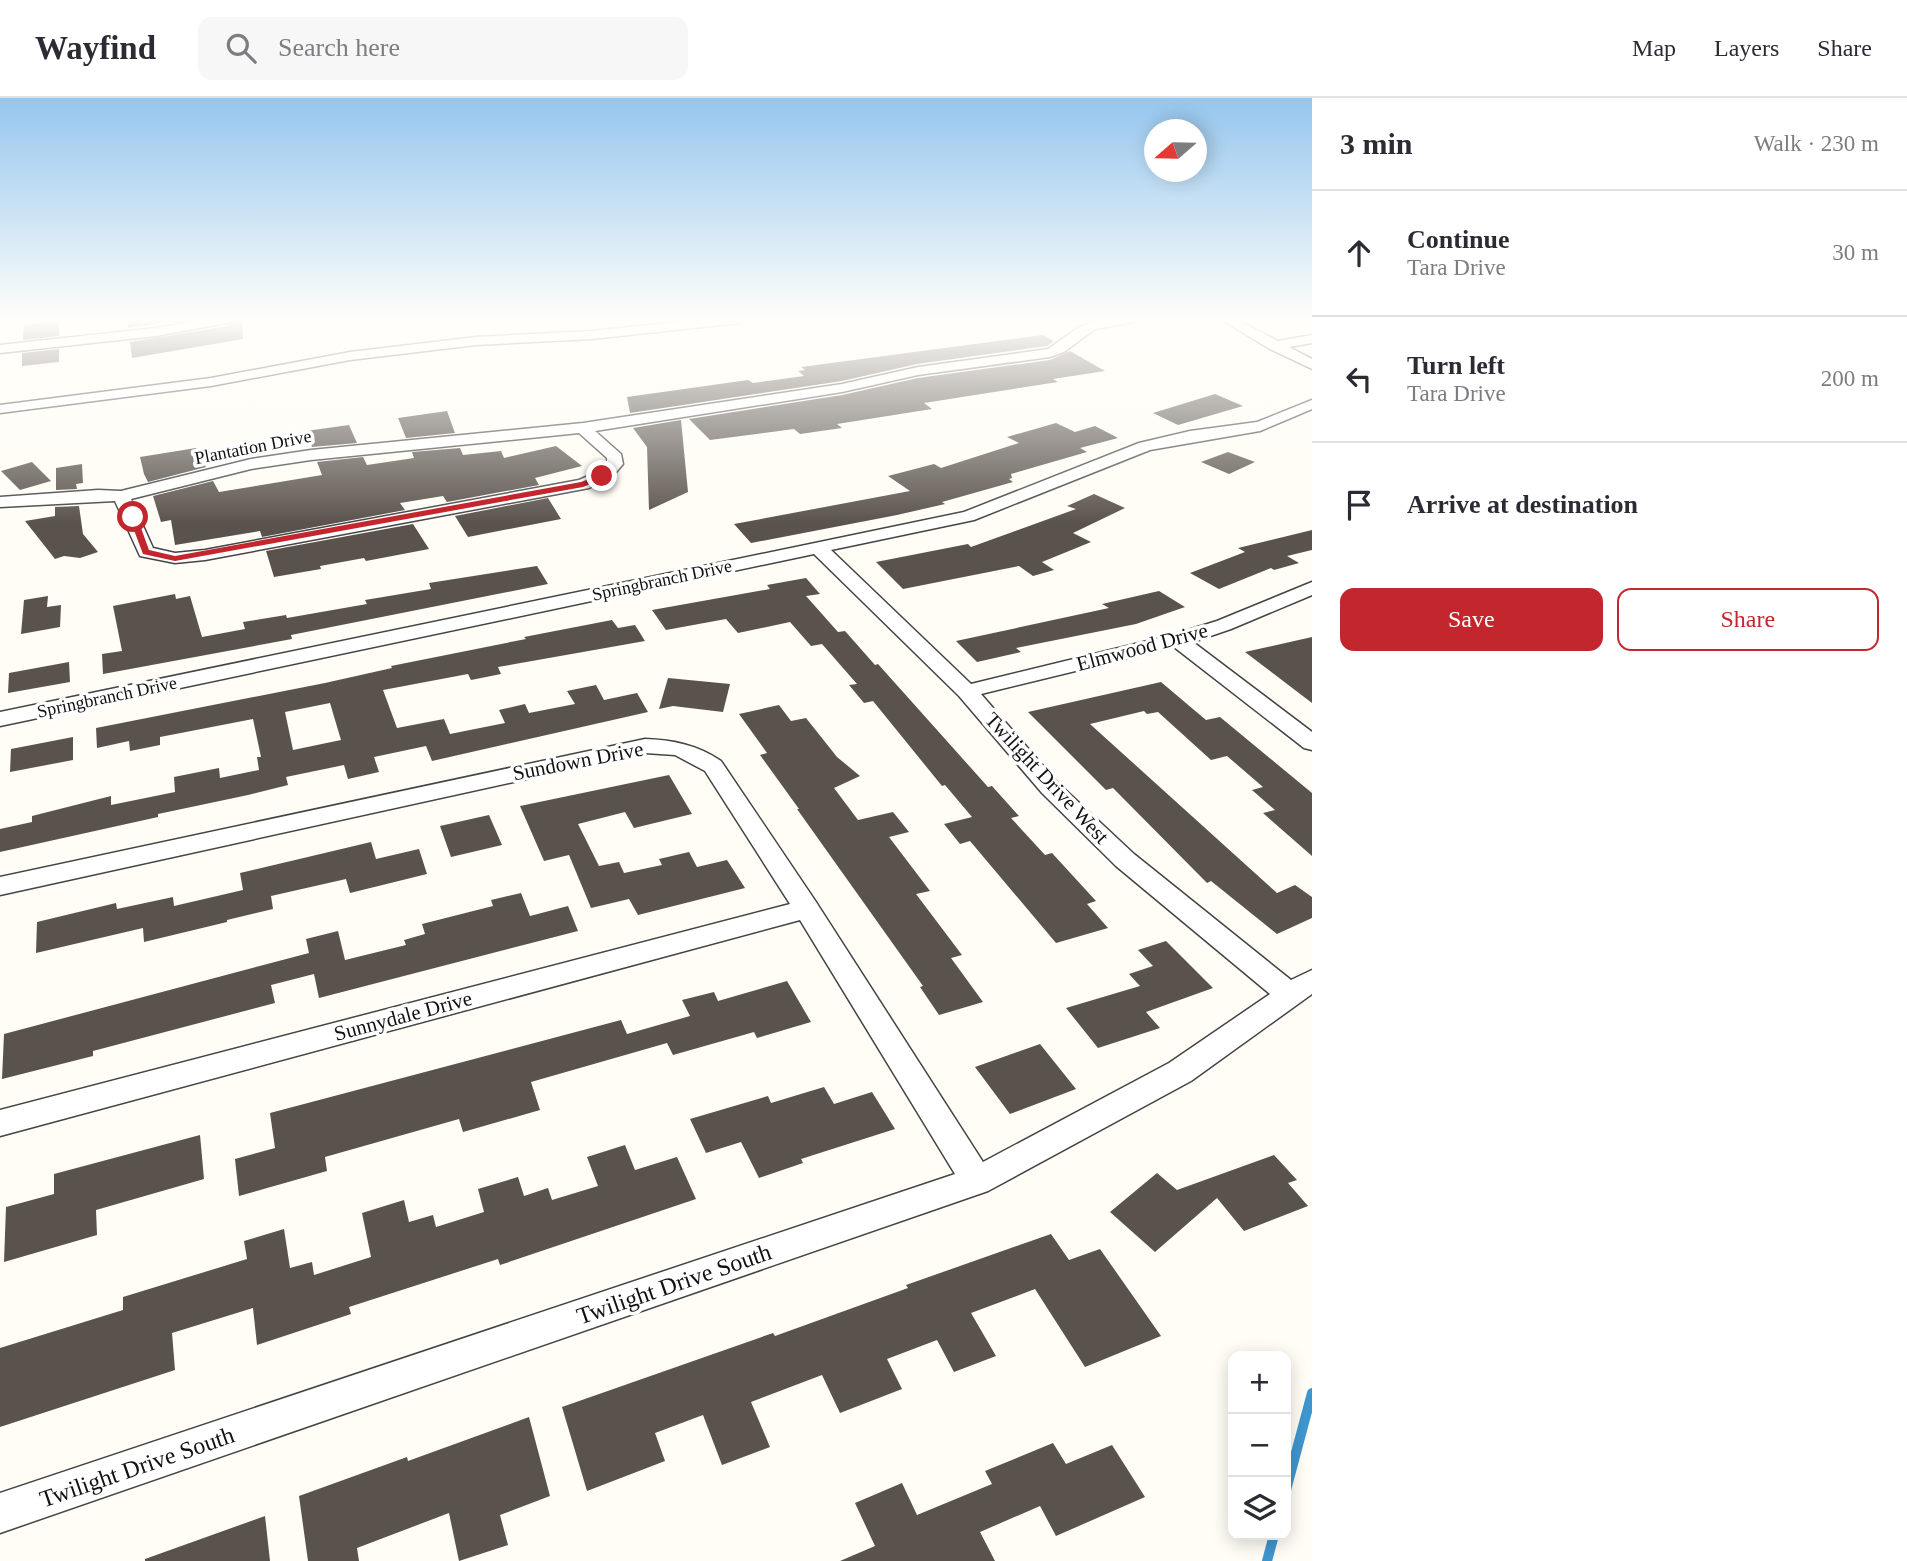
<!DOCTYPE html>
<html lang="en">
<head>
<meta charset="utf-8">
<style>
  :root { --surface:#fff; --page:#f7f7f7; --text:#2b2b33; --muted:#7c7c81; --line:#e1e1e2; --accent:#c4262e }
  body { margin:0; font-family:Georgia,serif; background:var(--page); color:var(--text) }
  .controls { position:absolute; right:21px; bottom:21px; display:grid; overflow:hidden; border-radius:14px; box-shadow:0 4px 18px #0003 }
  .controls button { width:63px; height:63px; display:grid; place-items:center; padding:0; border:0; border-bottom:2px solid var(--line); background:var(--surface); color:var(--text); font:35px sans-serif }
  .compass { position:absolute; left:1144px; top:21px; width:63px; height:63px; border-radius:50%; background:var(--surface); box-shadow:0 4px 18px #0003; rotate:250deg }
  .stop { position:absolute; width:21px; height:21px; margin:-16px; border:5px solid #c4262e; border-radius:50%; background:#fff }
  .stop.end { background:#c4262e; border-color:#fff; box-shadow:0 2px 7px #0008 }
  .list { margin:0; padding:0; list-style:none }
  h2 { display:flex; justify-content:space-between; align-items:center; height:91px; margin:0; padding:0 28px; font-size:30px }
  h2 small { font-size:23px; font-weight:400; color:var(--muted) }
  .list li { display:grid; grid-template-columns:46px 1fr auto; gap:21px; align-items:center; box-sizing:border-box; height:126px; padding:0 28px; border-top:2px solid var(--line) }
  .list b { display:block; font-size:26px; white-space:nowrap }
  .list p { margin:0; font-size:23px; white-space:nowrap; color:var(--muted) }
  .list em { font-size:23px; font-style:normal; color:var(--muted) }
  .actions { display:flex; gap:14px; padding:21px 28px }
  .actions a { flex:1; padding:16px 0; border:2px solid var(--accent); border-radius:14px; text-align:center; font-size:24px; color:var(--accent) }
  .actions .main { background:var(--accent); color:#fff }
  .icon { flex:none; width:38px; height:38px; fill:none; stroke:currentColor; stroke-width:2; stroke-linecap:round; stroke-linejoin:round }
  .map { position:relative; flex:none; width:1312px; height:1463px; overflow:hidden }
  header { display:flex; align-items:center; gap:42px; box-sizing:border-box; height:98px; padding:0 35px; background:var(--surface); border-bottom:2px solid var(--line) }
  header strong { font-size:33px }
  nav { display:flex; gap:38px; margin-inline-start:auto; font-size:24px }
  .search { width:490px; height:63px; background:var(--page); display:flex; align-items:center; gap:18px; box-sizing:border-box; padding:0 24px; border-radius:14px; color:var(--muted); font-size:26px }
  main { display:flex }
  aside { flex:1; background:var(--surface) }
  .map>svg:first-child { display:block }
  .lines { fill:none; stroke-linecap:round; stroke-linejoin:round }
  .stream { stroke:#3f96cf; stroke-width:10 }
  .building { fill:#5a524d; fill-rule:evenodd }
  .minor-casing { stroke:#444; stroke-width:3 }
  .minor { fill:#fff; fill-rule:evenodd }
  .route { fill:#c4262e }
  .labels { text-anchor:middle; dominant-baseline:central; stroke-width:7; stroke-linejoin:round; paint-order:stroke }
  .far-street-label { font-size:18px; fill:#111; stroke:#fff }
  .street-label { font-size:21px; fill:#111; stroke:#fff }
  .near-street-label { font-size:24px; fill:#111; stroke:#fff }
</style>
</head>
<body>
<header>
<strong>Wayfind</strong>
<div class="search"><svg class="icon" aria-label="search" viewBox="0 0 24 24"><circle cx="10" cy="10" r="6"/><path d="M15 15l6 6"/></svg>Search here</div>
<nav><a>Map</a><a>Layers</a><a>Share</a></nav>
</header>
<main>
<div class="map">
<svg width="1312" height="1463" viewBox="0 0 1312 1463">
  <rect width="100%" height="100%" fill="#fffdf5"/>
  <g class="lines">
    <path class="stream" d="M1286,1392l26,-97
      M1267,1463l7,-26"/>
  </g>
  <path class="building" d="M127,221h65l-64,9z
    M235,221h7l1,20 -111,19 -2,-16 97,-16z
    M59,223v15l-36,4 1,-15z
    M1043,237l11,6 -7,5 -130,18 -75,17 -212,32 -3,-16 121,-17 5,3 51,-7 -6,-5 7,-1 -4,-3z
    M59,251v13l-37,4v-13z
    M1070,253l35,20 -52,8 5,3 -134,21 8,6 -95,15 5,4 -42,6 -6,-5 -84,11 -21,-21 153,-24 76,-17 132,-18z
    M1215,296l28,12 -65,19 -25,-12z
    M447,313l8,22 -49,5 -8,-20z
    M681,322l7,72 -39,18 -2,-63 -14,-19z
    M1056,325l19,9 20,-6 23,12 -38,10 7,4 -76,22 1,4 -3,1 4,3 -71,20 3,2 -48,11 -146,28 -17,-19 176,-33 -22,-15 46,-12 7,4 78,-25 -12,-6z
    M349,327l8,18 -45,4 -6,-16z
    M556,348l26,20 -47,12 4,7 -92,17 -4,-6 -43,7 5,7 -143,27 -2,-6 -85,14 -4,-25 -10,2 -8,-26 60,-15 6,11 103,-17 -5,-13 46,-5 4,8 47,-7 -2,-6 48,-4 3,7 38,-4 3,7z
    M196,350l10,19 -58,15 -4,-8 -4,-17z
    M1228,354l27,10 -26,12 -28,-12z
    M32,364l19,19 -31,9 -19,-19z
    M82,366l1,19 -7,1 1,5 -21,1v-22z
    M1094,396l31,14 -52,25 18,9 -49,20 12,8 -21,6 -14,-10 -116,23 -27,-27 92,-18 3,3 105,-38 -9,-3z
    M548,400l13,21 -93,18 -13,-21z
    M79,408l4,28 15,18 -18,6 -16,-2 -9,3 -30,-38 30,-5v-9z
    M413,426l16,25 -63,12 -2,-3 -44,8 1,3 -47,8 -8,-26z
    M1312,432v20l-25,6 12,7 -25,7 -3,-2 -52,21 -29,-16 55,-21 -7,-4z
    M537,468l11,18 -257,51 1,4 -189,35 -1,-20 20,-3 -9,-45 62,-12 1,5 14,-3 12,41 43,-8 -2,-7 43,-7 1,3 80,-14 -2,-4 66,-11 -2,-6z
    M806,480l14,16 -14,2 32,36 7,-1 30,34 3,-1 110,123 4,-1 27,30 -8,2 34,37 7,-2 44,48 -9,3 21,24 -52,15 -86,-102 -10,3 -16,-20 28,-7 -27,-32 -3,1 -69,-85 -9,2 -15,-18 8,-1 -35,-40 -11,2 -21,-24 -52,11 -12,-14 -60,11 -14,-20 118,-21 -3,-4z
    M1159,493l26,16 -49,17 -120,24 5,4 -44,10 -21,-21 153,-33 -7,-4z
    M48,498l-1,11 14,-2 -1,22 -39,7 3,-34z
    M612,522l6,8 17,-3 10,16 -147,26 3,7 -30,6 -3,-6 -85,16 14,38 47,-9 6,15 55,-11 -6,-13 26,-6 4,9 46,-9 -8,-13 29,-6 8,15 33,-7 11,19 -216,49 -6,-15 -52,11 5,15 -31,7 -4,-14 -58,12 2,8 -40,10 -90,19v3l-158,35v-23l32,-7v-6l79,-20v9l64,-13 -1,-15 45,-9 1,10 39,-8 -2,-13h4l-8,-38 -93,18v8l-30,6 -1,-10 -32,7 -1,-20 229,-45 67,-15 -1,-2 135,-27 -2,-2zM330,605l11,37 -48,10 -8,-38z
    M1312,539v66l-67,-51z
    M69,564l1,20 -62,11 1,-20z
    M668,580l62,6 -7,28 -50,-6 -14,3z
    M1161,584l45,38 14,-3 92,76v63l-49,-43 12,-3 -23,-20 11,-3 -36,-31 -16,4 -53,-48 -11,2 -3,-3 -54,13 187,169 18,-8 17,12v21l-35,16 -66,-53 -4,2 -94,-95 -7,2 -78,-78z
    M779,607l12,16 15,-3 31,39 23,19 -26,12 24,32 35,-8 16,20 -20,5 41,54 -14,3 46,61 -11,3 32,44 -44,13 -19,-28 3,-1 -126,-177h2l-39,-54 7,-2 -28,-39z
    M73,639v23l-63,12 1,-23z
    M669,677l23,39 -58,14 -9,-16 -47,12 21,42 20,-4 5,11 38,-8 -3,-6 30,-7 8,15 30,-7 18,28 -107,27 -9,-16 -38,9 -22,-53 -25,6 -24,-55z
    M489,717l13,30 -51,12 -11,-31z
    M371,744l5,17 43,-10 8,25 -77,19 -4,-14 -75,17 2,13 -46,11v2l-83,20 -1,-14 -107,25 1,-31 79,-19 1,6 56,-12 1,9 69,-16 -3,-17z
    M521,795l9,23 38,-10 10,25 -259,67 -5,-24 -43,11 4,18 -182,48v5l-91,23 2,-45 305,-81 -3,-14 32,-8 7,29 61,-15 -2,-5 21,-6 -3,-10 71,-18 -2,-6z
    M1166,843l47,47 -67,24 14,16 -62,20 -32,-40 74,-22 -11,-12 24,-8 -15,-16z
    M787,883l24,41 -54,16 -3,-6 -81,23 -6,-12 -136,39 9,28 -77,22 -4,-13 -134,38 2,14 -88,25 -4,-37 40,-11 -5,-35 351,-93 6,14 63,-18 -8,-16 32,-8 4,9z
    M1040,946l36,45 -66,25 -35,-47z
    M824,989l10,17 38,-12 23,37 -94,30 2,4 -44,15 -18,-36 -35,11 -16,-34 78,-23 3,7z
    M200,1037l4,44 -108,31 1,25 -93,27 2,-55 48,-13v-20z
    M625,1047l10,25 42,-13 19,42 -196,66 -2,-6 -149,48 2,7 -94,31 -4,-37 -81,25 3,37 -175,57v-79l123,-38v-13l124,-38 -3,-18 40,-12 6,39 22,-6 2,13 57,-18 -9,-44 42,-13 5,22 24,-7 3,12 48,-15 -6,-23 40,-12 6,19 24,-8 4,12 46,-14 -11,-29z
    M1274,1057l23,25 -9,3 20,23 -64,25 -27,-33 -62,54 -45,-40 47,-39 20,17z
    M1051,1136l18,26 31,-11 61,87 -76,31 -50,-78 -64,24 25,43 -42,16 -17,-32 -50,19 15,30 -62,24 -18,-38 -71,27 19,45 -48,18 -19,-50 -48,18 10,28 -78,30 -25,-84 211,-74 2,3 133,-48 -2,-3z
    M529,1319l21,79 -50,19 8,30 -49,16 -10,-48 -92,35 2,13h-51l-9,-65 108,-39 1,4z
    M1053,1345l13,21 46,-19 33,52 -89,39 -16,-30 -60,26 15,29h-155l35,-15 -20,-43 47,-20 15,32 75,-31 -7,-13z
    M265,1418l5,45h-125v-2z"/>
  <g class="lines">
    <g class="minor-casing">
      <path id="minor" d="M206,221h27l-6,4 -71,13 -156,17v-8l156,-17z
        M705,221h41l-6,4 -148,16 -116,6 -126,15 -139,26 -211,27v-8l211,-27 139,-26 126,-15 116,-6z
        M1102,221h33l-1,3 -39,7 -31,23 -14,5 -132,18 -76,17 -247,39 26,23 2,10 -11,13 -23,11 -384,72 -30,3 -35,-7 -25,-55 -115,6v-10l98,-7 23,1 130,-32 60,-9 272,-27 259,-39 76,-17 130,-18 31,-22zM579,335l28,25v5l-7,8 -21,9 -374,70 -30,3 -22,-5 -22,-49 120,-30 60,-9z
        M1220,221h16l42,22 34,-6v8l-23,4 23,12v10l-42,-20z
        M1312,302v9l-52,22 -110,19 -176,70 -143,30 140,134 201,-49 45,-14 95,-39v13l-81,34 -38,13 119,90v18l-8,-2 -130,-101 -193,47 77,89 76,71 157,126 21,-10v24l-121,87 -203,110 -988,342v-40l955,-319 -155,-254 -800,216v-26l790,-206 -85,-133 -30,-16 -30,-2 -645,142v-18l645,-138c28,1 53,6 76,22l95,141 167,260 186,-99 101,-69 -154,-128 -74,-73 -83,-97 -145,-142 -814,172v-14l964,-200 175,-69 51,-12 67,-9z"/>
    </g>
    <use href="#minor" class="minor"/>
  </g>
  <linearGradient id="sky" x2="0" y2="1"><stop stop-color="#95c6ee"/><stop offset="0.52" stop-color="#fffefa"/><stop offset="1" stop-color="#fffefa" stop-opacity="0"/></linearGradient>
  <rect width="1312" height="426" fill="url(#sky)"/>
  <path class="route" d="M602,376l3,4 -22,9 -408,74 -32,-7 -14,-37 4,-2 4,2 12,33 26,6 406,-74z"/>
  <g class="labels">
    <g class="far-street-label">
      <text transform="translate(253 349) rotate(-11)">Plantation Drive</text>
      <text transform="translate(662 482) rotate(-12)">Springbranch Drive</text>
      <text transform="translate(107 599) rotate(-12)">Springbranch Drive</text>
    </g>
    <g class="street-label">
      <text transform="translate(1142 549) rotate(-15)">Elmwood Drive</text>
      <text transform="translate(578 663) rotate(-11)">Sundown Drive</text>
      <text transform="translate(1047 680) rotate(47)">Twilight Drive West</text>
      <text transform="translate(403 918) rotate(-15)">Sunnydale Drive</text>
    </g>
    <g class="near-street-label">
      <text transform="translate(674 1186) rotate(-19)">Twilight Drive South</text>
      <text transform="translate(137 1369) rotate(-19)">Twilight Drive South</text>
    </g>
  </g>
</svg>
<div class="controls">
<button>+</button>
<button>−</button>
<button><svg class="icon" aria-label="layers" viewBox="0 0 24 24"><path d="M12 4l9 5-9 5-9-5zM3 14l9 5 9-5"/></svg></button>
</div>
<svg class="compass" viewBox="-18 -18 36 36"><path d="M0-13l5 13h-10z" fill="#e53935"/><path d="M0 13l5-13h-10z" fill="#7c7c81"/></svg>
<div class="stop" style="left:133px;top:419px"></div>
<div class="stop end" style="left:602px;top:378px"></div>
</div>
<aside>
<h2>3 min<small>Walk · 230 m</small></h2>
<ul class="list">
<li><svg class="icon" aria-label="ahead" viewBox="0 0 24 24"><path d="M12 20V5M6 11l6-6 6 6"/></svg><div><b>Continue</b><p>Tara Drive</p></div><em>30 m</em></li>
<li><svg class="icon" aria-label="left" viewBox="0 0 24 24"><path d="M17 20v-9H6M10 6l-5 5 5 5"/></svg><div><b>Turn left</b><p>Tara Drive</p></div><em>200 m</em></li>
<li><svg class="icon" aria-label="arrive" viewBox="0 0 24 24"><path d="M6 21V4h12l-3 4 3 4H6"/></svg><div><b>Arrive at destination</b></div></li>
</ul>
<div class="actions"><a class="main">Save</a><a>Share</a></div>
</aside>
</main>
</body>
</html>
